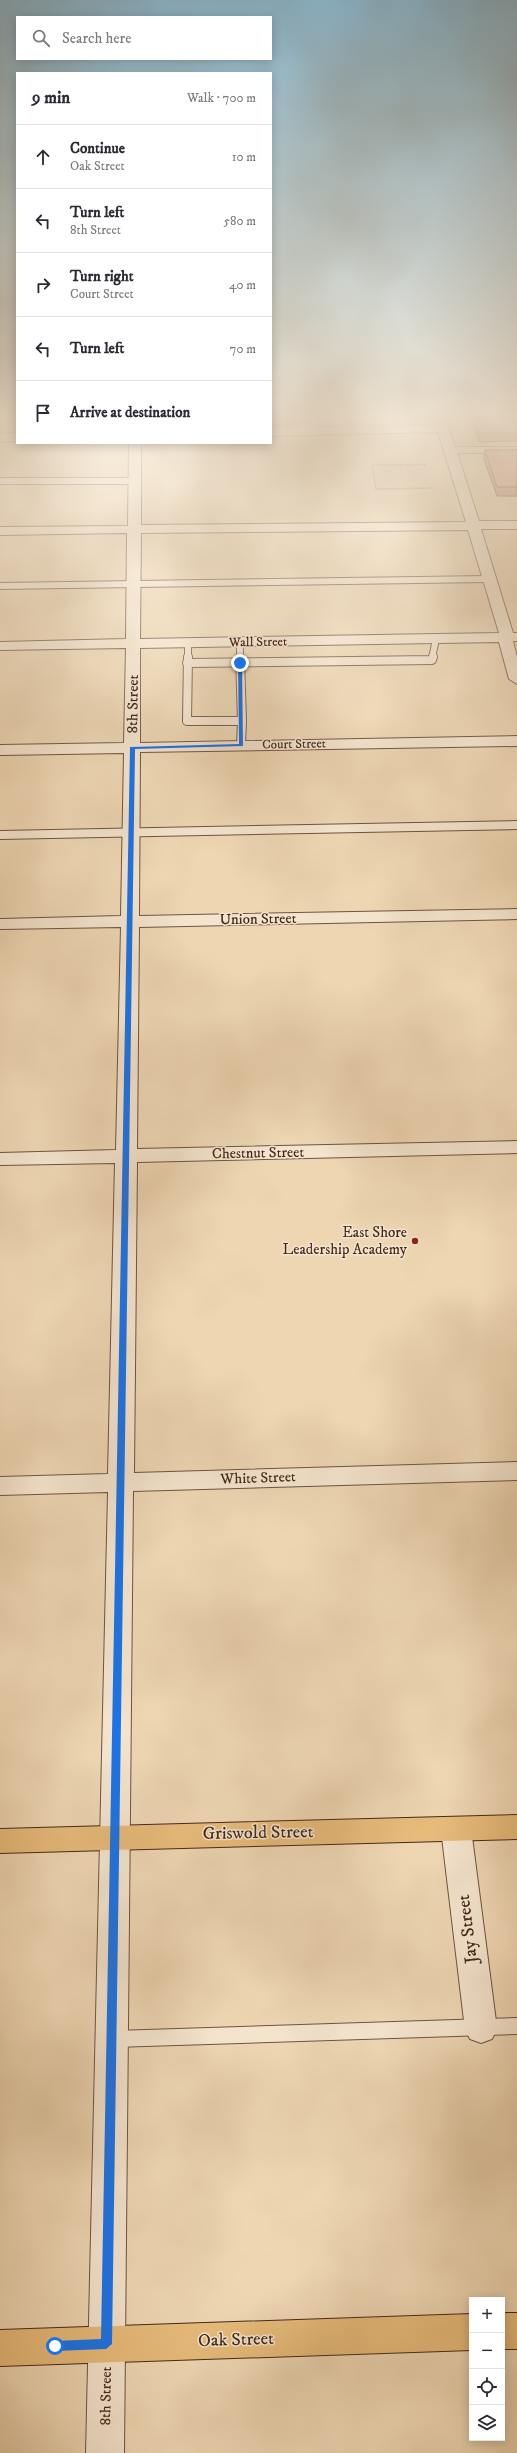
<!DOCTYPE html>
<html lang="en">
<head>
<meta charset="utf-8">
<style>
  :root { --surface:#fff; --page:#f7f7f7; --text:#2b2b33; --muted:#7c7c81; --line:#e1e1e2 }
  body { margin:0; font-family:"IM FELL DW Pica",serif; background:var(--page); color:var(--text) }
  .controls { position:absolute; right:12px; bottom:12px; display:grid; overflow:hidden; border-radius:0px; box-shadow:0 2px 10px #0003 }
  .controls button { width:36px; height:36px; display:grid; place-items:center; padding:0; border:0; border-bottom:1px solid var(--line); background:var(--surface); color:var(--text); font:20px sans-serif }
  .stop { position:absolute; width:12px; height:12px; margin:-9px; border:3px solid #1a73e8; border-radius:50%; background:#fff }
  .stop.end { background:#1a73e8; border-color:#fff; box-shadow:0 1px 4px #0008 }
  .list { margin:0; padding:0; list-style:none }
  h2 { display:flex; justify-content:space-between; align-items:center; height:52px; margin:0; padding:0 16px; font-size:17px }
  h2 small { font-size:13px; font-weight:400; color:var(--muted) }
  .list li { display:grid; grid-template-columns:26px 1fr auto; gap:12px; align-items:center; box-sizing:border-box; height:64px; padding:0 16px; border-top:1px solid var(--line) }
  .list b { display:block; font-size:15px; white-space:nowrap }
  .list p { margin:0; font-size:13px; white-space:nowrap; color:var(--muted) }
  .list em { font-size:13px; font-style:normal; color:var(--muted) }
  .icon { flex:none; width:22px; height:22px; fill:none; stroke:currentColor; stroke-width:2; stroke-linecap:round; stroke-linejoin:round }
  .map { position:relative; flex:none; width:517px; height:2453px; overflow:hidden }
  .search { position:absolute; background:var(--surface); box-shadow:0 2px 10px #0003; left:16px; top:16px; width:256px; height:44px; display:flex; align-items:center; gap:10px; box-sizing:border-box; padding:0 14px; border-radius:0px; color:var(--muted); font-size:15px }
  .panel { position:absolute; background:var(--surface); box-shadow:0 2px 10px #0003; left:16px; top:72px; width:256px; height:372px; border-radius:0px }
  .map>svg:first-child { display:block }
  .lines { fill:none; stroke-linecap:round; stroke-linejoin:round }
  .service-far2-casing { stroke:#6e5442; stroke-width:8 }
  .service-far1-casing { stroke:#6e5442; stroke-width:10 }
  .service-casing { stroke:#6e5442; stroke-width:18 }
  .minor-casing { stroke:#6e5442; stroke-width:2 }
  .primary-casing { stroke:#43291d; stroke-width:2 }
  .path { stroke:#43291d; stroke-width:1.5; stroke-dasharray:0.5 1; stroke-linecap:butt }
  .service-far2 { stroke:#f4e4ce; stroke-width:6 }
  .service-far1 { stroke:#f4e4ce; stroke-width:8 }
  .service { stroke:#f4e4ce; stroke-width:16 }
  .minor { fill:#f4e4ce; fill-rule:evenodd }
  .primary { fill:#e7bb7a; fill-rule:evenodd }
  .wall { fill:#b8786a; stroke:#43291d }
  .building { fill:#d68b7b; stroke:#43291d }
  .route { fill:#1a73e8 }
  .poi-dot { fill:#8f2418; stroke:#f4e4ce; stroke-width:1.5 }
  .labels { text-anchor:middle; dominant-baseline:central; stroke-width:3; stroke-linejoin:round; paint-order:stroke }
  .far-street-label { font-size:13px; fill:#43291d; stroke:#f4e4ce }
  .street-label { font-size:15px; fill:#43291d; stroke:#f4e4ce }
  .poi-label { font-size:15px; fill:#43291d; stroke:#f4e4ce; text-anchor:end }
  .near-street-label { font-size:18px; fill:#43291d; stroke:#f4e4ce }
</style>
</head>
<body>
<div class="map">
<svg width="517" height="2453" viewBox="0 0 517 2453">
  <rect width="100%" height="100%" fill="#eed6b3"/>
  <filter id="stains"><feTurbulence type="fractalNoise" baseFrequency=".005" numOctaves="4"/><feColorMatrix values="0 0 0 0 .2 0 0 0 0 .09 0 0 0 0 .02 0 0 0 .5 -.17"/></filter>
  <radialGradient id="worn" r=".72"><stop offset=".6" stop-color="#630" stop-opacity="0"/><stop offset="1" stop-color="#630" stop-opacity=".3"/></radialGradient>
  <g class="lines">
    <g class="service-far2-casing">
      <path id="service-far2" d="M449,450h68
        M0,481h136
        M0,586l490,-7
        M240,642v16
        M188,658v-15
        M432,658l4,-19"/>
    </g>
    <g class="service-far1-casing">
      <path id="service-far1" d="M188,657l-1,64h55l-2,-64
        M187,663l245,-3 1,-3
        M241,745l1,-24
        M0,835l517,-10"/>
    </g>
    <g class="service-casing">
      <path id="service" d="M114,2039l403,-13"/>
    </g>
    <g class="minor-casing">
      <path id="minor" d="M433,415h12l34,106h38v8h-36l32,104h4v8h-4l4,16v27l-8,-5 -10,-37 -359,6v95l377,-7v10l-377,6 -1,164 378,-7v10l-378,8 -2,222 380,-8v12l-380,9 -3,311 383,-11v18l-384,11 -9,962h-38l22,-961 -108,3v-18l108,-3 7,-311 -115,2v-12l116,-3 5,-223 -121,2v-10l121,-3 3,-163 -124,2v-10l124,-2 2,-95 -126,2v-8l126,-3 1,-106 -127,2v-8l128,-1 1,-83h12v82l325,-3 -28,-90 -167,4v-8l165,-3zM468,530l31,103 -359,6 1,-106z
        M17,433v8l-17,1v-8z
        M456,1817l10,3 5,9 26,200 -5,10 -11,4 -11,-4 -5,-10 -24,-200 5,-9z"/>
    </g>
    <g class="primary-casing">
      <path id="primary" d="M517,1815v24l-517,14v-24z
        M502,2313h15v36h-15z
        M472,2314v36l-472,16v-36z"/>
    </g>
    <path class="path" d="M426,465h-54l4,24 57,-1"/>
    <use href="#service-far2" class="service-far2"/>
    <use href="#service-far1" class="service-far1"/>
    <use href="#service" class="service"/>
    <use href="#minor" class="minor"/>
    <use href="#primary" class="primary"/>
  </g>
  <path class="wall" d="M271,415l39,1v8l-39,1z
    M475,420h42v21l-38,1 -5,-13z
    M485,450h32v46h-20l-13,-37z"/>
  <path class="building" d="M271,415h39v1h-39z
    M475,420h42v13h-38z
    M485,450h32v37h-20z"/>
  <linearGradient id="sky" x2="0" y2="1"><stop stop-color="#89b6ce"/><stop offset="0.55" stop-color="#f7eddd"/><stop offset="1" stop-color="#f7eddd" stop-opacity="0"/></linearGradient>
  <rect width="517" height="758" fill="url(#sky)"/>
  <path class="route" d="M240,662l2,1 1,83 -108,3 -23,1595 -6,5 -51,2 -5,-5 5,-5 46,-2 29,-1592 109,-3 -1,-81z"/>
  <circle class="poi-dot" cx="415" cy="1241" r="4"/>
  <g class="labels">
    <g class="far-street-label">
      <text transform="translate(258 642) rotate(-1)">Wall Street</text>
      <text transform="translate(294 744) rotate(-1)">Court Street</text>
    </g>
    <g class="street-label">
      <text transform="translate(133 704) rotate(-89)">8th Street</text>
      <text transform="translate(258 919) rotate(-1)">Union Street</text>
      <text transform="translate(258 1153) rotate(-1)">Chestnut Street</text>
      <text transform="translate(258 1478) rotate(-2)">White Street</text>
      <text transform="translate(106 2396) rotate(-89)">8th Street</text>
    </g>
    <g class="poi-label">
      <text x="407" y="1232">East Shore<tspan x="407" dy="17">Leadership Academy</tspan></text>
    </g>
    <g class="near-street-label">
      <text transform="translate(258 1833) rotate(-1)">Griswold Street</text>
      <text transform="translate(468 1929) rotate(-97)">Jay Street</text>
      <text transform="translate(236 2340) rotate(-2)">Oak Street</text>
    </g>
  </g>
  <rect width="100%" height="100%" filter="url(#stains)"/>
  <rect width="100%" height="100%" fill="url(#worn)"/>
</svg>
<div class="controls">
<button>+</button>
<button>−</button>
<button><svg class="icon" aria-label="locate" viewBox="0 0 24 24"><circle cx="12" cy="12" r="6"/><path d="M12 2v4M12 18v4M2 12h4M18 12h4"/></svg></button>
<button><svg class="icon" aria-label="layers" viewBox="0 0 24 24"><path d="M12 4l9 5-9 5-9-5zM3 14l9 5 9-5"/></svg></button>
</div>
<div class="stop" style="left:55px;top:2346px"></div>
<div class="stop end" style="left:240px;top:663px"></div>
<div class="search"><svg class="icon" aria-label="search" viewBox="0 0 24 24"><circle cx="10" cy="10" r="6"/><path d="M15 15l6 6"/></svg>Search here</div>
<section class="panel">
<h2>9 min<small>Walk · 700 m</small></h2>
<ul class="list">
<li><svg class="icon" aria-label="ahead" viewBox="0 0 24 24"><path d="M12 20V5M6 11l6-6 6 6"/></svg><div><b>Continue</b><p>Oak Street</p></div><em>10 m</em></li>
<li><svg class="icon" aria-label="left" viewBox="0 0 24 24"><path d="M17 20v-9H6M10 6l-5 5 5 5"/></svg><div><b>Turn left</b><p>8th Street</p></div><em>580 m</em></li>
<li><svg class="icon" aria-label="right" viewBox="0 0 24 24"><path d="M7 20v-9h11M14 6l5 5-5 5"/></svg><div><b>Turn right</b><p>Court Street</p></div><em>40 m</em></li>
<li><svg class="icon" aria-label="left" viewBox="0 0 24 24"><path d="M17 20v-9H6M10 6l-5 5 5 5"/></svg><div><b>Turn left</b></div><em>70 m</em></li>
<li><svg class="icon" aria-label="arrive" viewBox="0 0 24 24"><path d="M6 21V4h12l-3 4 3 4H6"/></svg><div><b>Arrive at destination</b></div></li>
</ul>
</section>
</div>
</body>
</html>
